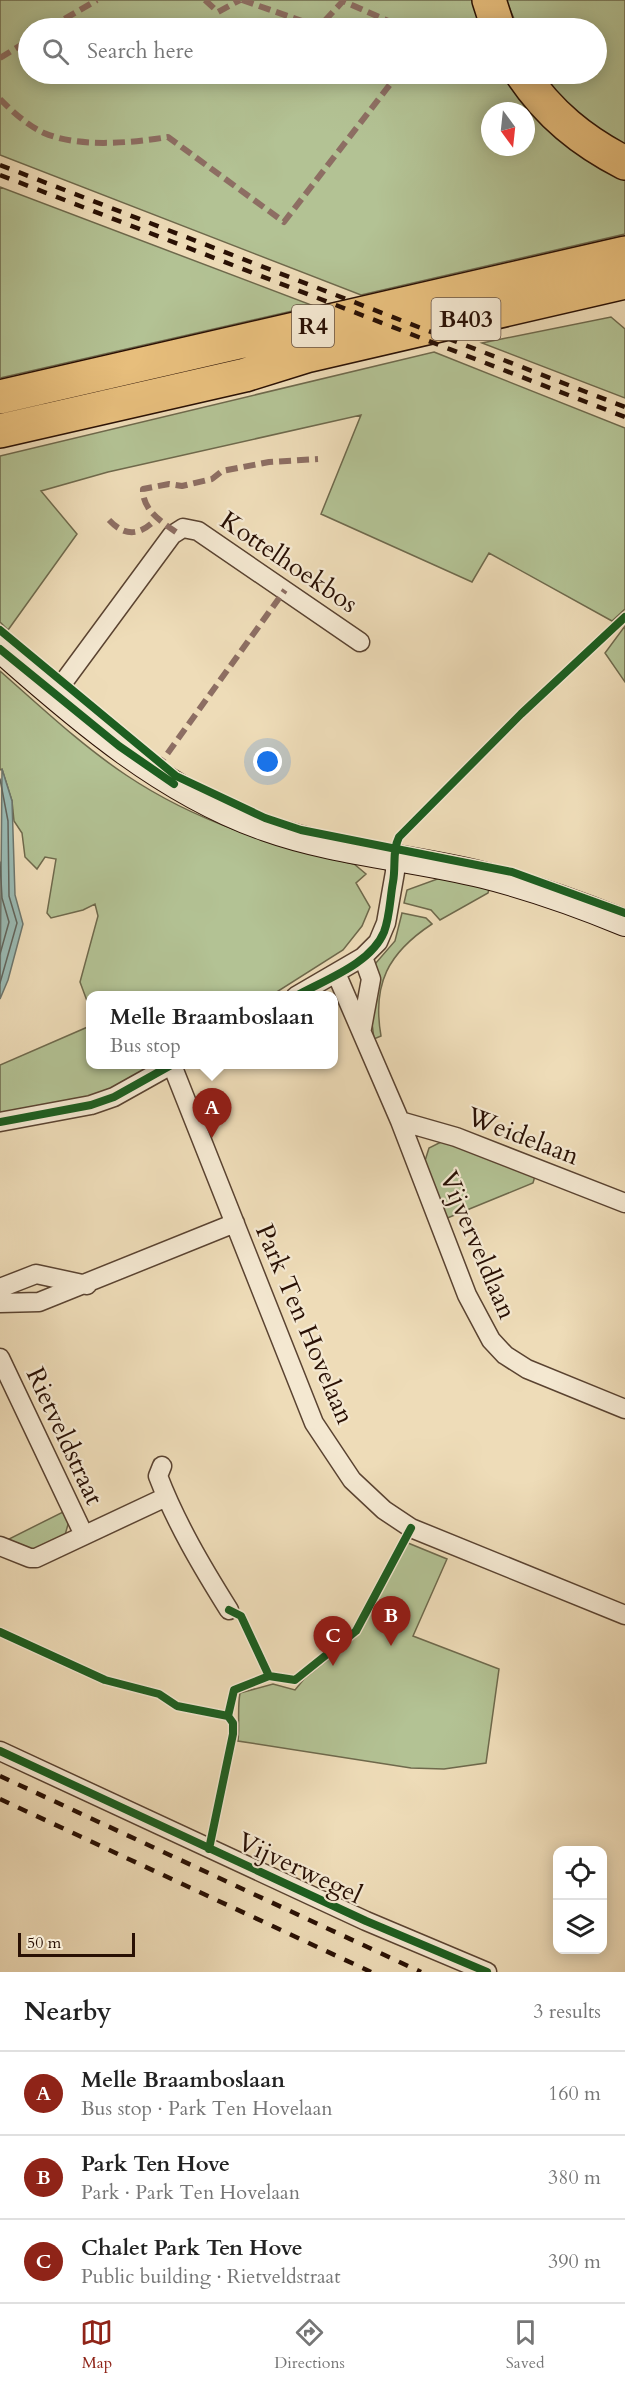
<!DOCTYPE html>
<html lang="en">
<head>
<meta charset="utf-8">
<style>
  :root { --surface:#fff; --page:#f2f2f2; --text:#222; --muted:#767676; --line:#e0e0e0; --accent:#8f2418 }
  body { margin:0; font-family:Cardo,serif; background:var(--page); color:var(--text) }
  .controls { position:absolute; right:18px; bottom:18px; display:grid; overflow:hidden; border-radius:12px; box-shadow:0 3px 15px #0003 }
  .controls button { width:54px; height:54px; display:grid; place-items:center; padding:0; border:0; border-bottom:2px solid var(--line); background:var(--surface); color:var(--text); font:30px sans-serif }
  .compass { position:absolute; left:481px; top:102px; width:54px; height:54px; border-radius:50%; background:var(--surface); box-shadow:0 3px 15px #0003; rotate:165deg }
  .scale { position:absolute; left:18px; bottom:15px; width:117px; box-sizing:border-box; padding-left:6px; border:3px solid #291004; border-top:0; font-size:16px; line-height:21px; white-space:nowrap; color:#291004; -webkit-text-stroke:4px #f4e8d1; paint-order:stroke }
  .you { position:absolute; left:268px; top:762px; width:21px; height:21px; margin:-15px; border:4px solid #fff; border-radius:50%; background:#1a73e8; box-shadow:0 0 0 9px #1a73e833 }
  .badge { display:grid; place-items:center; width:39px; height:39px; border-radius:50%; background:var(--accent); color:#fff; font-size:20px; font-weight:700 }
  .pin { position:absolute; translate:-50% -50px; filter:drop-shadow(0 2px 3px #0008) }
  .pin::after { content:''; position:absolute; top:32px; width:21px; height:18px; background:inherit; clip-path:polygon(0 0,100% 0,50% 100%) }
  .popup { position:absolute; left:86px; top:991px; width:252px; height:78px; box-sizing:border-box; display:grid; place-content:center; border-radius:12px; background:var(--surface); filter:drop-shadow(0 2px 4px #0005); font-size:20px; white-space:nowrap; color:var(--muted) }
  .popup b { font-size:22px; color:var(--text) }
  .popup::after { content:''; position:absolute; left:50%; top:100%; margin-left:-12px; border:12px solid transparent; border-top-color:var(--surface) }
  .list { margin:0; padding:0; list-style:none }
  h2 { display:flex; justify-content:space-between; align-items:center; height:78px; margin:0; padding:0 24px; font-size:26px }
  h2 small { font-size:20px; font-weight:400; color:var(--muted) }
  .list li { display:grid; grid-template-columns:39px 1fr auto; gap:18px; align-items:center; box-sizing:border-box; height:84px; padding:0 24px; border-top:2px solid var(--line) }
  .list b { display:block; font-size:22px; white-space:nowrap }
  .list p { margin:0; font-size:20px; white-space:nowrap; color:var(--muted) }
  .list em { font-size:20px; font-style:normal; color:var(--muted) }
  .icon { flex:none; width:33px; height:33px; fill:none; stroke:currentColor; stroke-width:2; stroke-linecap:round; stroke-linejoin:round }
  .map { position:relative; flex:none; width:625px; height:1972px; overflow:hidden }
  .search { position:absolute; background:var(--surface); box-shadow:0 3px 15px #0003; left:18px; right:18px; top:18px; height:66px; display:flex; align-items:center; gap:15px; box-sizing:border-box; padding:0 21px; border-radius:33px; color:var(--muted); font-size:22px }
  .sheet { height:330px; background:var(--surface) }
  nav { display:flex; justify-content:space-around; align-items:center; box-sizing:border-box; height:84px; border-top:2px solid var(--line); background:var(--surface); font-size:16px; color:var(--muted) }
  nav a { display:grid; justify-items:center; gap:3px }
  nav .on { color:var(--accent) }
  .map>svg:first-child { display:block }
  .green { fill:#b3c294; stroke:#6e694c; stroke-width:1.5; fill-rule:evenodd }
  .water { fill:#9abab3; stroke:#6d766d; stroke-width:1.5 }
  .lines { fill:none; stroke-linecap:round; stroke-linejoin:round }
  .shore { stroke:#62655c; stroke-width:1.5 }
  .street-casing { stroke:#5a4331; stroke-width:21 }
  .secondary-casing { stroke:#291004; stroke-width:28 }
  .highway-casing { stroke:#291004; stroke-width:36 }
  .street { stroke:#f4e8d1; stroke-width:18 }
  .secondary { stroke:#f4e8d1; stroke-width:26 }
  .highway { stroke:#e7be7c; stroke-width:33 }
  .rail { stroke:#291004; stroke-width:4.5; stroke-dasharray:10 10; stroke-linecap:butt }
  .quiet { stroke:#8d6e63; stroke-width:6; stroke-dasharray:12 6; stroke-linecap:butt }
  .cycleway-casing { stroke:#f4e8d1; stroke-width:11 }
  .cycleway { stroke:#1b5e20; stroke-width:8 }
  .labels { text-anchor:middle; dominant-baseline:central; stroke-width:4.5; stroke-linejoin:round; paint-order:stroke }
  .shield { fill:#f4e8d1; stroke:#665142; stroke-width:1.5 }
  .shield-label { font-size:24px; font-weight:bold; fill:#291004 }
  .street-label { font-size:26px; fill:#291004; stroke:#f4e8d1 }
</style>
</head>
<body>
<div class="map">
<svg width="625" height="1972" viewBox="0 0 625 1972">
  <rect width="100%" height="100%" fill="#eedcb8"/>
  <filter id="stains"><feTurbulence type="fractalNoise" baseFrequency=".00333" numOctaves="4"/><feColorMatrix values="0 0 0 0 .2 0 0 0 0 .09 0 0 0 0 .02 0 0 0 .5 -.17"/></filter>
  <radialGradient id="worn" r=".72"><stop offset=".6" stop-color="#630" stop-opacity="0"/><stop offset="1" stop-color="#630" stop-opacity=".3"/></radialGradient>
  <path class="green" d="M0,0h480l13,28h-465v46h484l113,97v63l-264,61 -361,-140zM490,111h36v36h-36z
    M506,0h119v145c-38,-19 -58,-39 -84,-71h55v-46h-78z
    M0,187l314,119 -314,72z
    M611,317l14,12v69l-143,-55z
    M434,352l191,76v181l-13,12 -123,-68 -17,29 -151,-68 40,-99 -253,57 -67,19 36,43 -69,96 -8,-8v-166z
    M625,626v56l-20,-29z
    M0,671c41,36 81,74 126,104 70,47 148,71 228,89l12,10 -10,9 14,24 -8,19 -19,24 -71,45 -181,1 -1,13 -10,-27 18,-66 -3,-12 -12,6 -32,8 -4,-5 9,-54 -11,-2 -8,12 -12,-12 -3,-24 -8,-12 -2,-20 -10,-32 -2,1z
    M440,878l49,11 -1,4 -48,27 -9,-10 -27,-7 3,-13z
    M402,913l24,5 6,6c-44,29 -60,60 -51,112l-7,3 -3,-24 4,-51 20,-23z
    M90,1026l1,38 63,1 -41,24 -25,9 -88,16v-49z
    M441,1142l8,1 86,33 -2,7 -88,36 -21,-55 5,-16z
    M65,1511l4,10 -4,14 -27,16 -33,-10z
    M408,1543l39,16 -34,77 86,33 -13,94 -42,6 -33,-1 -173,-27c2,-16 -1,-31 2,-48l33,-9 22,6 9,-11 53,-43z"/>
  <path class="water" d="M2,769l10,32 3,94 8,29 -15,56 -8,19z"/>
  <g class="lines">
    <path class="shore" d="M0,779l8,42 1,75 8,27 -17,60
      M0,862l2,36 7,24 -9,32"/>
    <g class="street-casing">
      <path id="street" d="M54,695l118,-160 11,-7 15,3 162,111
        M336,973l64,148 67,174 24,45 14,15 22,14 98,40
        M296,996l67,-39 15,-15 8,-19 9,-51v-13
        M362,1028l9,-49 -8,-22
        M172,1065l142,358 38,57 32,30 27,18 214,87
        M400,1121l56,16 169,66
        M0,1122l91,-17 23,-8 59,-33
        M0,1288l36,-14 51,11
        M0,1303l39,-1 196,-79
        M0,1358l84,177
        M162,1466l-4,10c18,47 44,91 71,134
        M0,1546l30,12h6l130,-61
        M0,1751l366,170 121,51"/>
    </g>
    <g class="secondary-casing">
      <path id="secondary" d="M0,649c79,70 165,144 266,179 70,25 145,29 217,47 48,12 96,29 142,48"/>
    </g>
    <g class="highway-casing">
      <path id="highway" d="M489,0l9,28
        M522,74c27,40 60,67 103,89
        M0,397l625,-144
        M0,431l245,-56 61,-19 319,-74"/>
    </g>
    <use href="#street" class="street"/>
    <use href="#secondary" class="secondary"/>
    <use href="#highway" class="highway"/>
    <path class="rail" d="M0,165l625,242
      M0,175l625,242
      M0,1776l421,196
      M0,1799l371,173"/>
    <path class="quiet" d="M205,0l13,12 22,-12
      M242,0l77,27 24,-26 50,22 3,5
      M49,28l48,-28
      M0,58l28,-17
      M0,99c13,13 27,26 44,34 35,15 87,10 124,4l116,85 114,-148
      M109,520c17,18 32,15 48,-2
      M176,532c-16,-11 -34,-23 -33,-43l26,-5 13,2 30,-7 10,-8 47,-9 49,-3
      M157,768l128,-178"/>
    <g class="cycleway-casing">
      <path id="cycleway" d="M0,630l176,146 89,42 36,12 211,42 113,41
        M0,649l119,97 55,38
        M296,996c28,-16 75,-32 88,-64 6,-16 6,-34 9,-50 3,-16 -1,-31 6,-45l122,-123 104,-97
        M0,1122l91,-17 23,-8 59,-33
        M229,1610l12,6 28,60
        M0,1632l105,48 54,14 18,12 51,10
        M0,1751l366,170 121,51
        M209,1849l24,-115v-11l-5,-7 6,-26 35,-14 26,4 61,-49 55,-103"/>
    </g>
    <use href="#cycleway" class="cycleway"/>
  </g>
  <g class="labels">
    <g class="shield">
      <rect x="431.5" y="298" width="69" height="42" rx="4.5"/>
      <rect x="292" y="305" width="42" height="42" rx="4.5"/>
    </g>
    <g class="shield-label">
      <text x="466" y="319">B403</text>
      <text x="313" y="326">R4</text>
    </g>
    <g class="street-label">
      <text transform="translate(289 562) rotate(34)">Kottelhoekbos</text>
      <text transform="translate(523 1136) rotate(21)">Weidelaan</text>
      <text transform="translate(478 1245) rotate(67)">Vijverveldlaan</text>
      <text transform="translate(305 1324) rotate(67)">Park Ten Hovelaan</text>
      <text transform="translate(65 1436) rotate(65)">Rietveldstraat</text>
      <text transform="translate(300 1868) rotate(25)">Vijverwegel</text>
    </g>
  </g>
  <rect width="100%" height="100%" filter="url(#stains)"/>
  <rect width="100%" height="100%" fill="url(#worn)"/>
</svg>
<div class="controls">
<button><svg class="icon" aria-label="locate" viewBox="0 0 24 24"><circle cx="12" cy="12" r="6"/><path d="M12 2v4M12 18v4M2 12h4M18 12h4"/></svg></button>
<button><svg class="icon" aria-label="layers" viewBox="0 0 24 24"><path d="M12 4l9 5-9 5-9-5zM3 14l9 5 9-5"/></svg></button>
</div>
<svg class="compass" viewBox="-18 -18 36 36"><path d="M0-13l5 13h-10z" fill="#e53935"/><path d="M0 13l5-13h-10z" fill="#767676"/></svg>
<div class="scale">50 m</div>
<div class="you"></div>
<div class="pin badge" style="left:212px;top:1138px">A</div>
<div class="popup"><b>Melle Braamboslaan</b>Bus stop</div>
<div class="pin badge" style="left:391px;top:1646px">B</div>
<div class="pin badge" style="left:333px;top:1666px">C</div>
<div class="search"><svg class="icon" aria-label="search" viewBox="0 0 24 24"><circle cx="10" cy="10" r="6"/><path d="M15 15l6 6"/></svg>Search here</div>
</div>
<section class="sheet">
<h2>Nearby<small>3 results</small></h2>
<ul class="list">
<li><span class="badge">A</span><div><b>Melle Braamboslaan</b><p>Bus stop · Park Ten Hovelaan</p></div><em>160 m</em></li>
<li><span class="badge">B</span><div><b>Park Ten Hove</b><p>Park · Park Ten Hovelaan</p></div><em>380 m</em></li>
<li><span class="badge">C</span><div><b>Chalet Park Ten Hove</b><p>Public building · Rietveldstraat</p></div><em>390 m</em></li>
</ul>
</section>
<nav>
<a class="on"><svg class="icon" aria-label="map" viewBox="0 0 24 24"><path d="M3 6l6-2 6 2 6-2v14l-6 2-6-2-6 2zM9 4v14M15 6v14"/></svg>Map</a>
<a><svg class="icon" aria-label="directions" viewBox="0 0 24 24"><path d="M12 3l9 9-9 9-9-9zM9 14v-3h6M13 9l2 2-2 2"/></svg>Directions</a>
<a><svg class="icon" aria-label="saved" viewBox="0 0 24 24"><path d="M7 4h10v16l-5-4-5 4z"/></svg>Saved</a>
</nav>
</body>
</html>
